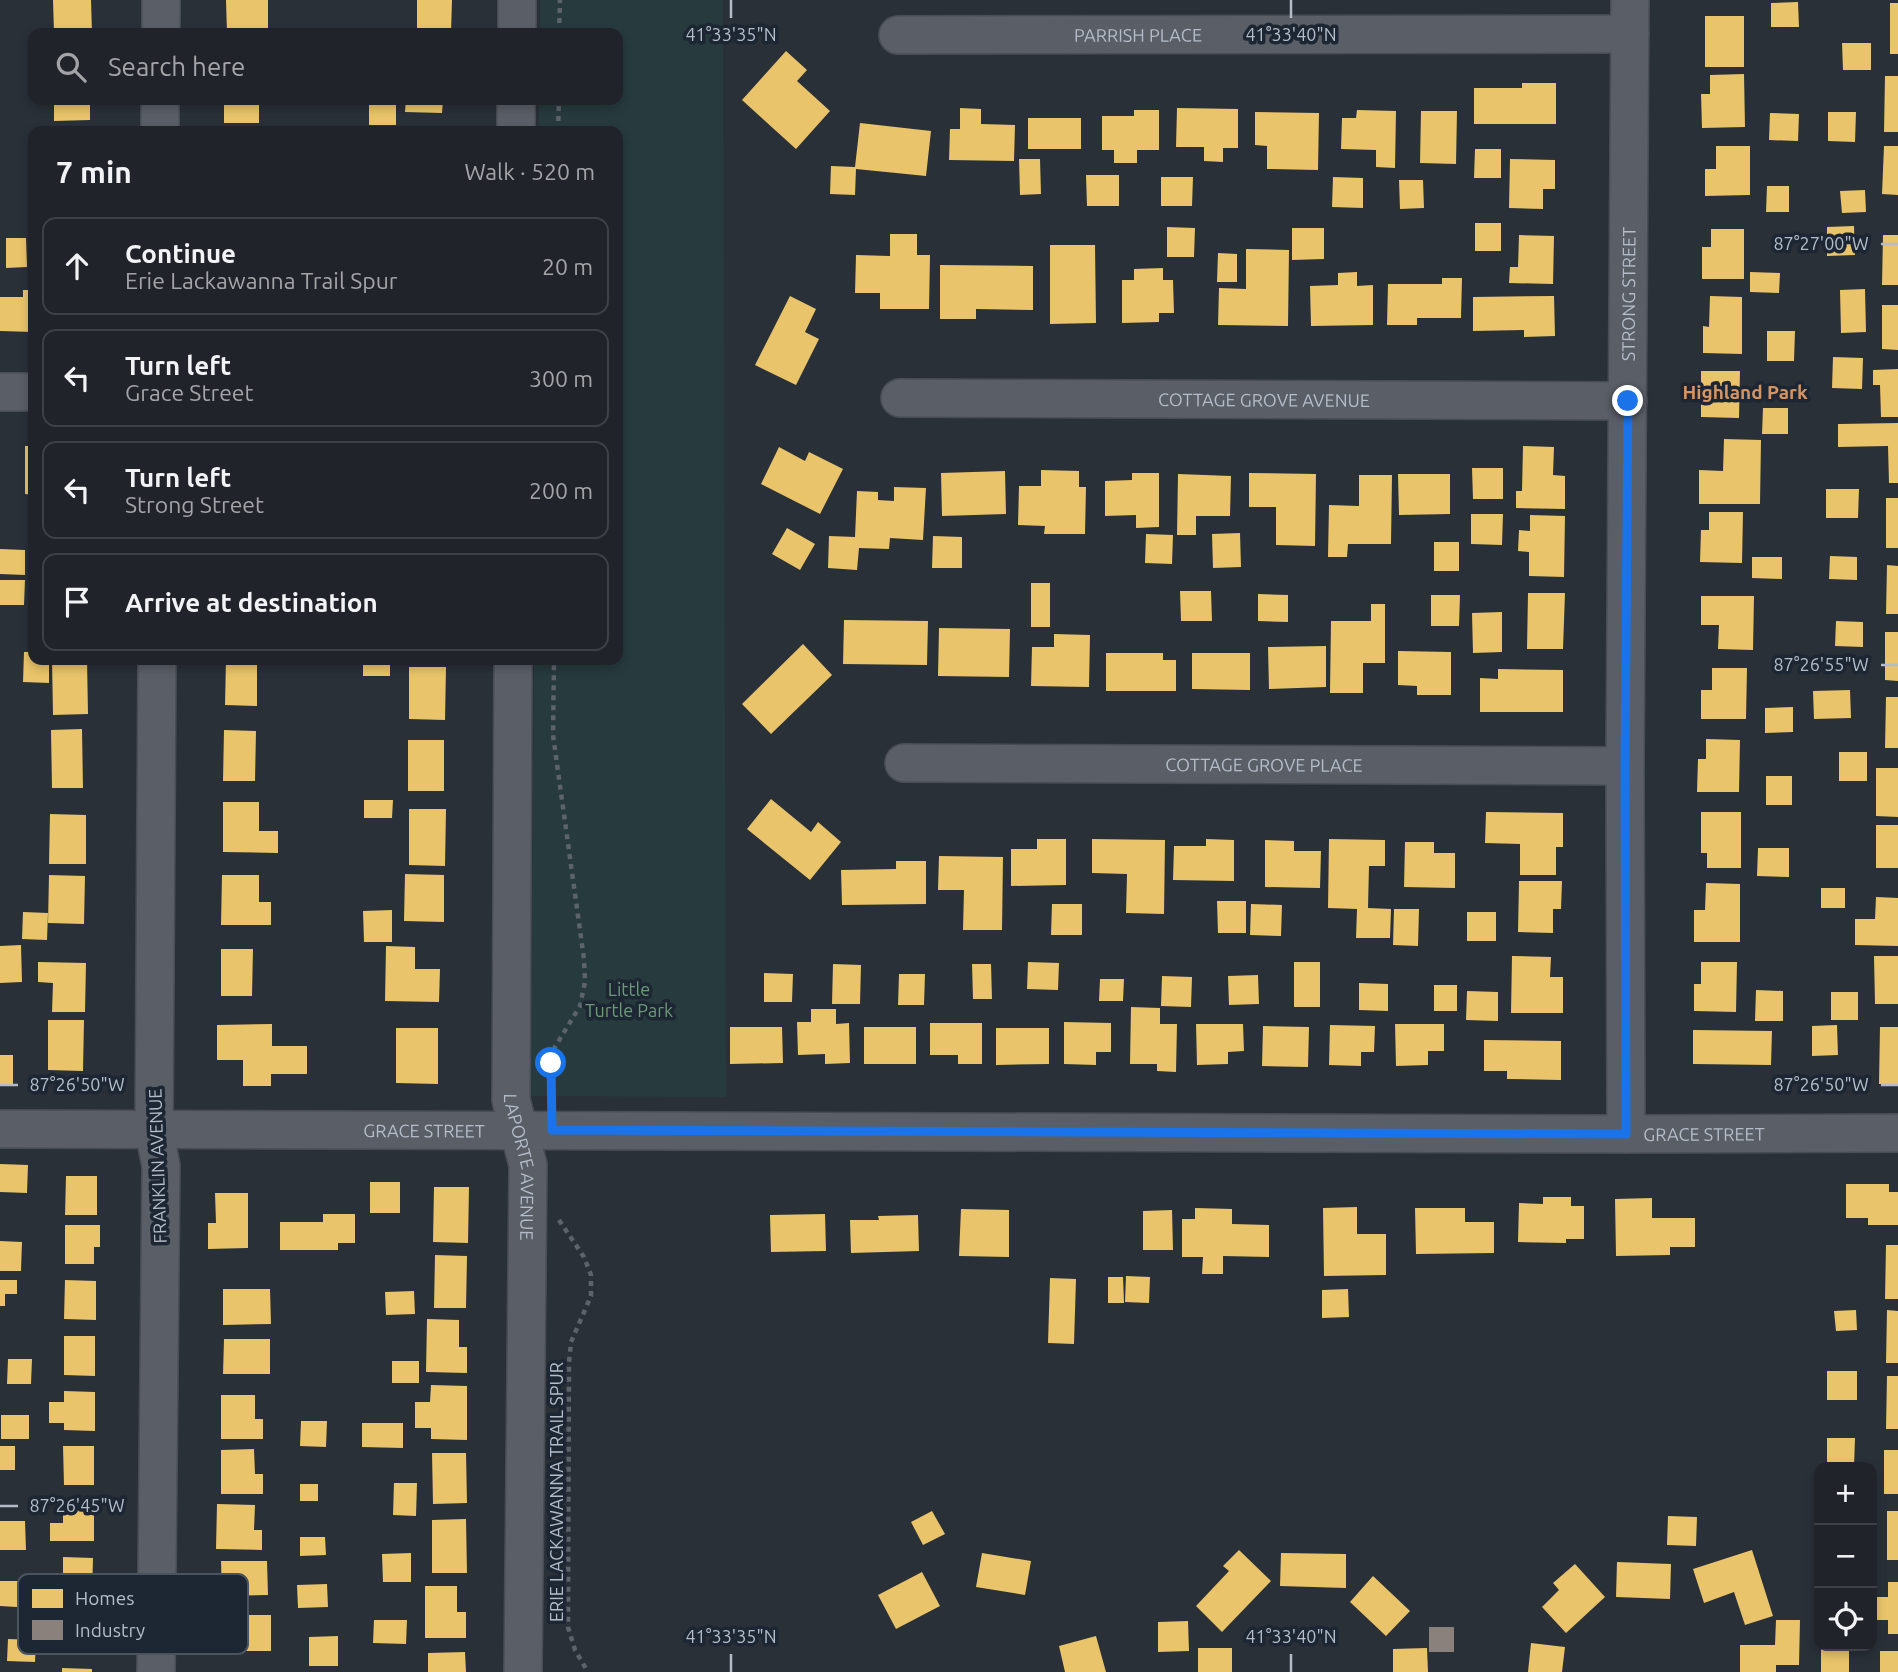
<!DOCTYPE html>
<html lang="en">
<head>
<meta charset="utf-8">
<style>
  :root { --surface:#20242a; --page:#2d3036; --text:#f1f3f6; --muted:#a2a4a8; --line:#3d4147 }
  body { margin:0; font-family:Ubuntu,sans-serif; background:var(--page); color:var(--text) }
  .controls { position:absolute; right:21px; bottom:21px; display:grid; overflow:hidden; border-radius:14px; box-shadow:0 4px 10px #0003 }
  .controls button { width:63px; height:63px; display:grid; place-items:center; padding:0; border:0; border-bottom:2px solid var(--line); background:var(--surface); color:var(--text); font:35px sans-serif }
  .stop { position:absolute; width:21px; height:21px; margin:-16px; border:5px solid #1a73e8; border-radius:50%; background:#fff }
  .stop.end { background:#1a73e8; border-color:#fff; box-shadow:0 2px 7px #0008 }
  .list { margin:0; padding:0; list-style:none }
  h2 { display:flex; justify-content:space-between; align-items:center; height:91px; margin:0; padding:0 28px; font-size:30px }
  h2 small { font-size:23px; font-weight:400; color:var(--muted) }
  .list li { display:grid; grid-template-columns:46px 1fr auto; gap:21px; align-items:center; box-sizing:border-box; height:98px; margin:0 14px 14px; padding:0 14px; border:2px solid var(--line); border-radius:14px }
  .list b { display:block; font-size:26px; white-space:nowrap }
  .list p { margin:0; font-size:23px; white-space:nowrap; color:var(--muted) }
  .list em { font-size:23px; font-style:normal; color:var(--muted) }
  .icon { flex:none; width:38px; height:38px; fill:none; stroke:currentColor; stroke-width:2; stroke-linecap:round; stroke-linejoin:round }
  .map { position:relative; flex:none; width:1898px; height:1672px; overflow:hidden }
  .search { position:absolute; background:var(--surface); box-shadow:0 4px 10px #0003; left:28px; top:28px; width:595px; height:77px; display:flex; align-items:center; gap:18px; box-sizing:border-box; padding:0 24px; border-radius:14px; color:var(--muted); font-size:26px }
  .panel { position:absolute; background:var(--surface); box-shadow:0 4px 10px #0003; left:28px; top:126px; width:595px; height:539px; border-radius:14px }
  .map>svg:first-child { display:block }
  .green { fill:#273a3e }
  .homes { fill:#e9c46a }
  .industry { fill:#8a817c }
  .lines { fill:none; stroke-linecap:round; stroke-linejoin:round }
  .minor-casing { stroke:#484c53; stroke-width:40 }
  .path { stroke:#5d636a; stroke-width:4.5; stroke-dasharray:5 5; stroke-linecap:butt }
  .minor { stroke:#5a5e66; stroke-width:37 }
  .route { stroke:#1a73e8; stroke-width:9 }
  .ticks { fill:none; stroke:#b4bcc9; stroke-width:2.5 }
  .labels { text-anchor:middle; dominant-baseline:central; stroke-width:7; stroke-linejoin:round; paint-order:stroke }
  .street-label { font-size:18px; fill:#b4bcc9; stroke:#1d2633 }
  .park-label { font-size:18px; fill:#6b9a76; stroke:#1d2633 }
  .neighbourhood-label { font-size:19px; font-weight:bold; fill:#d59563; stroke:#1d2633 }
  .key { fill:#1d2633; stroke:#4a5360; stroke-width:2 }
  .key-label { font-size:19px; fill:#b4bcc9 }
  .ticks-label { font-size:18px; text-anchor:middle; fill:#b4bcc9; stroke:#1d2633; stroke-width:7; stroke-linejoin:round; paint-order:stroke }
</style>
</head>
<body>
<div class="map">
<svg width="1898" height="1672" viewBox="0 0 1898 1672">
  <rect width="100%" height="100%" fill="#2a3038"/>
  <path class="green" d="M540,0h183l3,1097 -196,-1 4,-436h84v-529h-79v-31h79v-67h-78z"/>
  <path class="homes" d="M53,0h38l1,33h-38z
    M226,0h42v33h-41z
    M417,0h35l-1,33h-34z
    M1798,2l1,25h-28v-24z
    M1890,3h8v51h-8z
    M1705,16h39v51h-39z
    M1842,43h29v27h-28z
    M786,51l21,19 -10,11 33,30 -34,38 -54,-49z
    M1744,74l1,53 -43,1 -1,-34h9v-19z
    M1885,76h13v56h-14z
    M1522,83h34v41h-82v-36h48z
    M54,100h36v20l-36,1z
    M224,100h35v23h-35z
    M406,100h37l-1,13 -37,-1z
    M396,104v21h-27v-20z
    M960,108l21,1v15l34,1 -1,36 -65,-1 1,-31h10z
    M1177,108l61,1v39h-15v14l-19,-1v-14h-28z
    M1134,110h25v40h-22v13h-23v-13h-12v-34h32z
    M1357,110l39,1 -1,57 -19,-1v-17l-35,-1 1,-31h14z
    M1421,111h36l-1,53 -36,-1z
    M1255,112l64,1 -1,57 -51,-1v-23l-12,-1z
    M1828,112h28l-1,30 -27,-1z
    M1770,113l29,1 -1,27 -29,-1z
    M1028,118h53v31h-53z
    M860,123l71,8 -5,45 -70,-7 -1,26 -25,-1 1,-28 24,1z
    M1716,146h34v49l-45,1v-27h11z
    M1884,146h14v49l-16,-1z
    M1475,149h26v29h-27z
    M1019,159h21l1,35 -21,1z
    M1510,159l45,1v29h-12v20l-34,-1z
    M1086,175h33v31h-32z
    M1161,177h32l-1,29h-31z
    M1333,177l30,1v30l-31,-1z
    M1399,180h24l1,28 -24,1z
    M1767,186h22v26h-23z
    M1865,190l1,22 -24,1 -2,-22z
    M1475,223h26v28h-26z
    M1854,226l1,29 -28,1v-29z
    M1167,227l28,1 -1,29h-27z
    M1292,228h32v31l-32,1z
    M1711,229h33v50h-42v-32h9z
    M890,234h27v21h13l-1,54h-49v-16h-25l1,-38 34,1z
    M1519,235l35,1 -1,48 -44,-1 1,-16h8z
    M1883,235h15v50h-16z
    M6,238h20l1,29 -21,1z
    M1050,245h45l1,78 -46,1z
    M1246,249l43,1 -1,76 -70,-1 1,-37 27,1z
    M1218,253l19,1v28h-20z
    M940,265l93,1v44l-57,-1v10h-36z
    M1163,268v12h10l1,33h-15v9l-37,1v-43h12v-11z
    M1357,272v14l16,-1v40l-62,1 -1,-40 28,-1v-12z
    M1750,272l30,1 -1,20 -29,-1z
    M1442,278h20l-1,40h-44v7h-30l1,-41h54z
    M1865,289l1,43 -25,1 -1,-43z
    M23,290h10v42l-33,-1v-34h23z
    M790,296l26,13 -11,23 14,7 -23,46 -41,-20z
    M1554,296l1,40 -31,1v-7l-51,1v-34z
    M1710,296l32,1v57l-39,-1v-27l6,1z
    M1882,305h16v45l-16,-1z
    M1767,331h28l-1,30h-27z
    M1833,357l30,1 -1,31 -30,-1z
    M1898,369v48h-17l-1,-32h-7v-15z
    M1701,371h39l-1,47 -38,-1z
    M1763,408h25v26h-26z
    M1898,423v60h-9l-1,-37 -50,1v-23z
    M1724,439l37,1 -1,64h-61v-34l24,1z
    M25,446h8v49l-8,-1z
    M1523,446l31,1 -1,28 12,1v33l-49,-1v-17h6z
    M779,447l26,14 4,-9 34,17 -23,45 -59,-30z
    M1472,468h31v31h-30z
    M1041,470l38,1v16h7l-1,47h-41l1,-8 -27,-1 1,-39h22z
    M1005,471l1,43 -64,2 -1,-43z
    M1132,473h27v54l-23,1v-13l-31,1v-35l27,-1z
    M1249,473l67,1 -1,72 -39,-1v-38h-27z
    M1178,474l53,2 -1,40h-34v19h-19z
    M1398,474h52v40l-51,1z
    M1359,475h33l-1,69h-43l-1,13h-19l1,-52 30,1z
    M894,487l32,1 -3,52 -33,-2 -1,11 -30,-1 -2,22 -29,-2 1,-32 26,1 2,-46 21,1v8l16,1z
    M1826,489h33l-1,29h-32z
    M1886,498h12v50h-12z
    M1709,512h34l-1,51 -42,-1 1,-32h8z
    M1471,514h32l-1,31 -31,-1z
    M1530,515l35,1 -1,61 -35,-1v-24l-11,-1 1,-21 11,1z
    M787,528l28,16 -15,26 -28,-16z
    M1240,533l1,34 -28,1 -1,-34z
    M1146,534l27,1 -1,29 -27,-1z
    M933,536l29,1v31h-30z
    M1434,542h25v29h-25z
    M0,549l25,1v25l-25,-1z
    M1830,556l27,1v23l-28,-1z
    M1752,557h30v22l-30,-1z
    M1887,565l11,1v48h-12z
    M0,580h25l-1,25h-24z
    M1031,583h19v44h-19z
    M1180,591h31l1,30h-31z
    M1528,593h37l-2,56h-36z
    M1258,594l30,1v27l-30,-1z
    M1431,595h29l-1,31h-28z
    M1701,596h53l-1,54 -35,-1 1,-24h-18z
    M1371,604h14v59h-22v30h-33l1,-72h40z
    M1502,612v40l-29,1 -1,-40z
    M844,620l84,1 -1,44 -84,-1z
    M1836,621l27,1v25l-28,-1z
    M939,628l71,1 -1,48 -71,-1z
    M1885,632h13v49l-13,-1z
    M1054,634l36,1 -1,52 -58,-1 1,-39h22z
    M803,644l29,31 -61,59 -29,-30z
    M1326,646v41l-57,2 -1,-42z
    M1398,651l53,1v43h-34v-9l-19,-1z
    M24,652h9v8h16v23l-26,-1z
    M1106,653h57v7h13v31h-70z
    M1192,653h58v37l-58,-1z
    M52,660h35l1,54 -35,1z
    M226,660h31v46l-32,-1z
    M363,660h27v16h-27z
    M409,667h37l-1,53 -36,-1z
    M1712,668h35l-1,51h-45v-29h11z
    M1498,669l65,1v42h-83v-34l18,1z
    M1850,690l1,28 -37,1 -1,-28z
    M1886,697h12v51h-13z
    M1793,707v25l-28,1v-25z
    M82,729l1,59h-31l-1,-58z
    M224,730l32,1 -1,50h-32z
    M1706,739l34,1 -1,52h-42l1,-33h8z
    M408,740h36v51h-36z
    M1839,752h28v29h-28z
    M1876,768h22v49l-22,-1z
    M1766,776h26v29h-26z
    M771,799l40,33 7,-10 23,20 -31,38 -63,-51z
    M364,800h29l-1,18h-28z
    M223,802h36v29h19v22l-55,-1z
    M409,809h37l-1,57 -36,-1z
    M1486,812l77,1v34h-7v28h-36v-31l-35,-1z
    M1701,812h40v56h-34v-15h-6z
    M50,814l36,1v49h-37z
    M1876,825h22v43h-22z
    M1037,839h29v46l-55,1v-37h26z
    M1092,839l73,1 -1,74 -38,-1 1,-39 -35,-1z
    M1206,839l28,1v41l-61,-1 1,-34h32z
    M1329,839l56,1v26h-16l-1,42 23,1 -1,29h-34l1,-29 -29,-1z
    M1265,840l29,1v10h27l-1,37 -55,-1z
    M1405,842h29v11h21v35l-51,-1z
    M1758,848h31v29l-32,-1z
    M939,856l64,1 -1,73h-39l1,-40h-26z
    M896,861h30v43l-84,1 -1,-35 55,-1z
    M405,874l39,1v47l-40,-1z
    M49,875l36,1 -1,48 -36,-1z
    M222,875h37v27h12v23h-50z
    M1519,881h43l-1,28h-8v24l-35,-1z
    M1706,883l34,1v58h-46v-32h11z
    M1821,888h24v20h-24z
    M1876,897l22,1v48l-43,-1v-26h20z
    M1217,901h29v32h-28z
    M1052,904h30v31h-31z
    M1251,904l31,1 -1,31 -31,-1z
    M1394,909h25l-1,37 -25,-1z
    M392,910v32h-28l-1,-31z
    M23,912l25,1 -1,27 -25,-1z
    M1467,912h29v29h-29z
    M21,945l1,37 -22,1v-37z
    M386,946l29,1v22h25l-1,33 -54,-1z
    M221,949h32l-1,47h-31z
    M1512,956l39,1 -1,20h13v36h-52z
    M1874,956h24v48h-23z
    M38,962l48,1 -1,49h-33l1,-29 -15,-1z
    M1028,962l31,1 -1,27 -31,-1z
    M1294,962h26v45h-26z
    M1701,962h36l-1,50 -42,-1v-27h7z
    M833,964l28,1 -1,39h-28z
    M972,964h19l1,35h-19z
    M764,973l29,1 -1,28h-28z
    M899,974h26l-1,31h-26z
    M1258,975l1,29 -30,1 -1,-29z
    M1162,976l30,1 -1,30 -30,-1z
    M1100,979h24l-1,22h-24z
    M1359,983l29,1v27l-29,-1z
    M1434,985h23v26h-23z
    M1756,990l27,1v30h-28z
    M1467,991l31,1v29l-32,-1z
    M1831,992h27v28h-27z
    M1131,1007l29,1v16h17l-1,48 -19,-1v-7h-27z
    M811,1009h25v15l13,-1 1,40 -25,1v-10l-27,1 -1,-33h14z
    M48,1020h36l-1,51 -35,-1z
    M1064,1022l47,1v29h-15v13l-32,-1z
    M930,1023h52v41h-24v-9h-28z
    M272,1024v22h35v28h-36v12h-28v-26h-26v-35z
    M1196,1024h47l1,27 -16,1v12l-31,1z
    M1395,1024h49v27h-16v14l-32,1z
    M1330,1025l45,1 -1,26h-13v14l-32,-1z
    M1837,1025l1,30 -26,1v-30z
    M1263,1026l46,1 -1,40 -46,-1z
    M730,1027h52l1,36 -53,1z
    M864,1027h52v37h-52z
    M1880,1027h18v57h-19z
    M396,1028h42v56l-42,-1z
    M996,1028h53v36l-53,1z
    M1693,1030l79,1 -1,34 -78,-1z
    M1484,1040l77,1v39l-54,-1v-8h-23z
    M0,1055h13v29h-13z
    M0,1164l28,1 -1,28 -27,-1z
    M66,1176h31v39h-32z
    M370,1182h30v31h-30z
    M1846,1184h43v8h9v33h-30v-7h-22z
    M434,1187h35l-1,56 -35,-1z
    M215,1193h33v55l-40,1v-26h8z
    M1543,1197h28v9h13v33h-18v4l-48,-1 1,-39 24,1z
    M1652,1198v20h43v29h-25v8l-54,1 -1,-57z
    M1357,1207v27h29v41l-62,1 -1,-68z
    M1195,1208l37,1v15l37,1v32l-46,-1v18h-21l1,-17h-21v-38h13z
    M1415,1208h50v14h29v31l-78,1z
    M961,1209l48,1v47l-50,-1z
    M1172,1210l1,40h-30v-39z
    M323,1214h32v29h-17v7h-58v-28h43z
    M825,1214l1,37 -55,1 -1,-37z
    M918,1215l1,36 -68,2 -1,-33h29l-1,-4z
    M65,1225h35v22h-6v17h-29z
    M0,1241l22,1 -1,29h-21z
    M1886,1245h12v54h-13z
    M435,1255l32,1 -1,52h-32z
    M1126,1276l24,1 -1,26 -24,-1z
    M1108,1277h15l1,26h-16z
    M1050,1278l26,1 -2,65 -26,-1z
    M0,1280h17v14h-12v12h-5z
    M65,1280l31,1v39l-32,-1z
    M223,1289h47l1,35 -48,1z
    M1348,1289l1,28 -27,1v-28z
    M414,1291l1,23 -29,1 -1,-23z
    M1856,1310l1,20 -21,1 -2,-20z
    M1887,1310l11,1v52h-12z
    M427,1319l32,1v27h8v26l-41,-1z
    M64,1336h31v40l-31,-1z
    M224,1339h46v35h-47z
    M8,1359h24l-1,25h-24z
    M392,1361h27v22h-27z
    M1827,1371h30v29h-30z
    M1887,1376h11v53h-12z
    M431,1385l36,1v54l-36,-1v-11h-16v-26h15z
    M64,1391l31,1v39l-31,-1v-7h-15v-21h15z
    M221,1395h34v24h8v20h-42z
    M1,1415h28v24h-28z
    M301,1421h26l-1,26 -26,-1z
    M362,1423h41v25l-41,-1z
    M1827,1438h28l-1,29h-27z
    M0,1446h15v24h-15z
    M63,1446h31v39h-30z
    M254,1449l1,25h8v20h-42v-44z
    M1884,1450h14v44h-14z
    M432,1453h34l1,50 -34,1z
    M394,1483h23l-1,33 -23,-1z
    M300,1484h18v17h-18z
    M63,1502h31v39h-44v-18h13z
    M217,1504l38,1 -1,25h8v20l-46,-1z
    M932,1511l13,23 -22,11 -12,-23z
    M1887,1511h11v49h-11z
    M1668,1516l29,1 -1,29 -29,-1z
    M466,1519l1,54h-35v-53z
    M0,1521h25l1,29h-26z
    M300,1537h25l1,18 -26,1z
    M1239,1550l32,31 -49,51 -26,-26 33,-35 -6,-5z
    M1752,1550l21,66 -28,9 -11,-33 -30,11 -11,-34z
    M411,1553v29h-28l-1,-28z
    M982,1553l49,8 -6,34 -49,-8z
    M1281,1553l65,1v34l-66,-2z
    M63,1557l30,1 -1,38 -54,-1 1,-18 24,1z
    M221,1561h46l1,34 -46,1z
    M1617,1562l54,2 -1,35 -54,-2z
    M1575,1564l30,33 -39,36 -24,-26 17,-17 -6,-7z
    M922,1572l18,34 -44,23 -18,-34z
    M1373,1576l37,35 -24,25 -36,-34z
    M0,1581h18l-1,26 -17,-1z
    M1888,1582h10v52h-10v-14h-14l1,-23h13z
    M327,1584l1,23 -30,1 -1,-23z
    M425,1586h32v26h9v26h-41z
    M221,1615h50v36h-50z
    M374,1620h33l-1,24 -33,-1z
    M1776,1620h24l-1,45h-23v7h-36v-27h35z
    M1188,1621l1,30 -31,1v-30z
    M338,1636v30h-29v-29z
    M1096,1636l10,36h-41l-6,-26z
    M8,1639l28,1 -1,22 -28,-1z
    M1531,1643l34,4 -3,25h-34z
    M1821,1646h28v26h-28z
    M1198,1648h34v24h-34z
    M1427,1648l1,24h-35v-23z
    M1880,1651h18v21h-18z
    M465,1652l1,20h-38v-19z
    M62,1668l30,1v3h-30z"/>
  <path class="industry" d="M1429,1627h25v25h-25z"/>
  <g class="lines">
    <g class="minor-casing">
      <g id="minor">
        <path d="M161,33v-33"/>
        <path d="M517,33v-33"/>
        <path id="s1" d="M898,35l732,-1"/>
        <path d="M160,131v-31"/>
        <path d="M516,131v-31"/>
        <path d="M0,392h33"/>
        <path id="s2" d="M900,398l728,3"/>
        <path id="s3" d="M513,660l-2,440 17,65 -5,507"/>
        <path id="s4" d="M904,763l721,3"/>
        <path id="s5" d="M0,1129l1626,5 272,-1"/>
        <path id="s6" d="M1626,1134l-1,-368 5,-766"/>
        <path d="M156,1672l5,-506 -7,-36 3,-470"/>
      </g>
    </g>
    <path class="path" d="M559,33l1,-33
      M558,131l1,-31
      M552,1100l-1,-37 4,-16 25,-41 5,-24 -1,-23 -31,-224 1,-75
      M559,1220l25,37 7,18v21l-20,46 -2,21 -1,264 7,23 13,22"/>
    <use href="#minor" class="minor"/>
  </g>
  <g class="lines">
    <path class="route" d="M551,1063l1,67 1074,4 -1,-368 3,-365"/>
  </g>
  <path class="ticks" d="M731,0v18M1291,0v18M1881,244h17M1881,665h17M0,1085h18M1881,1085h17M0,1506h18M731,1654v18M1291,1654v18"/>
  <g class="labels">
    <g class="street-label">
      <text stroke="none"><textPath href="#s1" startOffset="240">PARRISH PLACE</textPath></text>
      <text stroke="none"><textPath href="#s6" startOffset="840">STRONG STREET</textPath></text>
      <text stroke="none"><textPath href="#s2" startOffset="364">COTTAGE GROVE AVENUE</textPath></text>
      <text stroke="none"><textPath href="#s4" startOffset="360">COTTAGE GROVE PLACE</textPath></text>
      <text stroke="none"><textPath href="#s5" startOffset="424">GRACE STREET</textPath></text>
      <text stroke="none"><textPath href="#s5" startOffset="1704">GRACE STREET</textPath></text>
      <text transform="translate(157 1166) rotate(-92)">FRANKLIN AVENUE</text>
      <text stroke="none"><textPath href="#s3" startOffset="508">LAPORTE AVENUE</textPath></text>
      <text transform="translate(556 1492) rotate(-90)">ERIE LACKAWANNA TRAIL SPUR</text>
    </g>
    <g class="park-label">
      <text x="629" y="989">Little<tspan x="629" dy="21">Turtle Park</tspan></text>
    </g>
    <g class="neighbourhood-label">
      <text x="1745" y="392">Highland Park</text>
    </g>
  </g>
  <rect x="18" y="1574" width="230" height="80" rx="10" class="key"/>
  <rect x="32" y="1589" width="31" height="19" fill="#e9c46a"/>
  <rect x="32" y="1620" width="31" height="20" fill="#8a817c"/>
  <g class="key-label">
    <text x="75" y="1605">Homes</text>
    <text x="75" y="1637">Industry</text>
  </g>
  <g class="ticks-label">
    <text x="731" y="41">41°33'35"N</text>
    <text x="1291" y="41">41°33'40"N</text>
    <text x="1821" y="250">87°27'00"W</text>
    <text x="1821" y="671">87°26'55"W</text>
    <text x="1821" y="1091">87°26'50"W</text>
    <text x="77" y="1091">87°26'50"W</text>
    <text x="77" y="1512">87°26'45"W</text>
    <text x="731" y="1643">41°33'35"N</text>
    <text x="1291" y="1643">41°33'40"N</text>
  </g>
</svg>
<div class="controls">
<button>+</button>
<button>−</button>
<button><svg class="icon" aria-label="locate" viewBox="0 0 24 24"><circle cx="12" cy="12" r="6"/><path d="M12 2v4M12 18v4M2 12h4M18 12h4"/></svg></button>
</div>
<div class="stop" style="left:551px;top:1063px"></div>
<div class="stop end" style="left:1628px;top:401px"></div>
<div class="search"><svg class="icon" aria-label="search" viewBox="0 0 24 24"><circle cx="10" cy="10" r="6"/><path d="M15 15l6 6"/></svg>Search here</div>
<section class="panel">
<h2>7 min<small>Walk · 520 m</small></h2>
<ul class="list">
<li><svg class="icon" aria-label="ahead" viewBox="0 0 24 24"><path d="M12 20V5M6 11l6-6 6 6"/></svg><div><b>Continue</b><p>Erie Lackawanna Trail Spur</p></div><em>20 m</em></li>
<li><svg class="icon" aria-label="left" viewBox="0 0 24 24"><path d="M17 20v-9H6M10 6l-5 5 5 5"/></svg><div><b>Turn left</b><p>Grace Street</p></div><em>300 m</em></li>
<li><svg class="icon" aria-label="left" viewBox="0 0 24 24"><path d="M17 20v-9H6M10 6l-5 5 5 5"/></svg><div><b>Turn left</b><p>Strong Street</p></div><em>200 m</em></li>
<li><svg class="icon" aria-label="arrive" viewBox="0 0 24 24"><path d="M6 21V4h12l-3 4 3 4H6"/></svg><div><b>Arrive at destination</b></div></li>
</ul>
</section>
</div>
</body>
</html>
